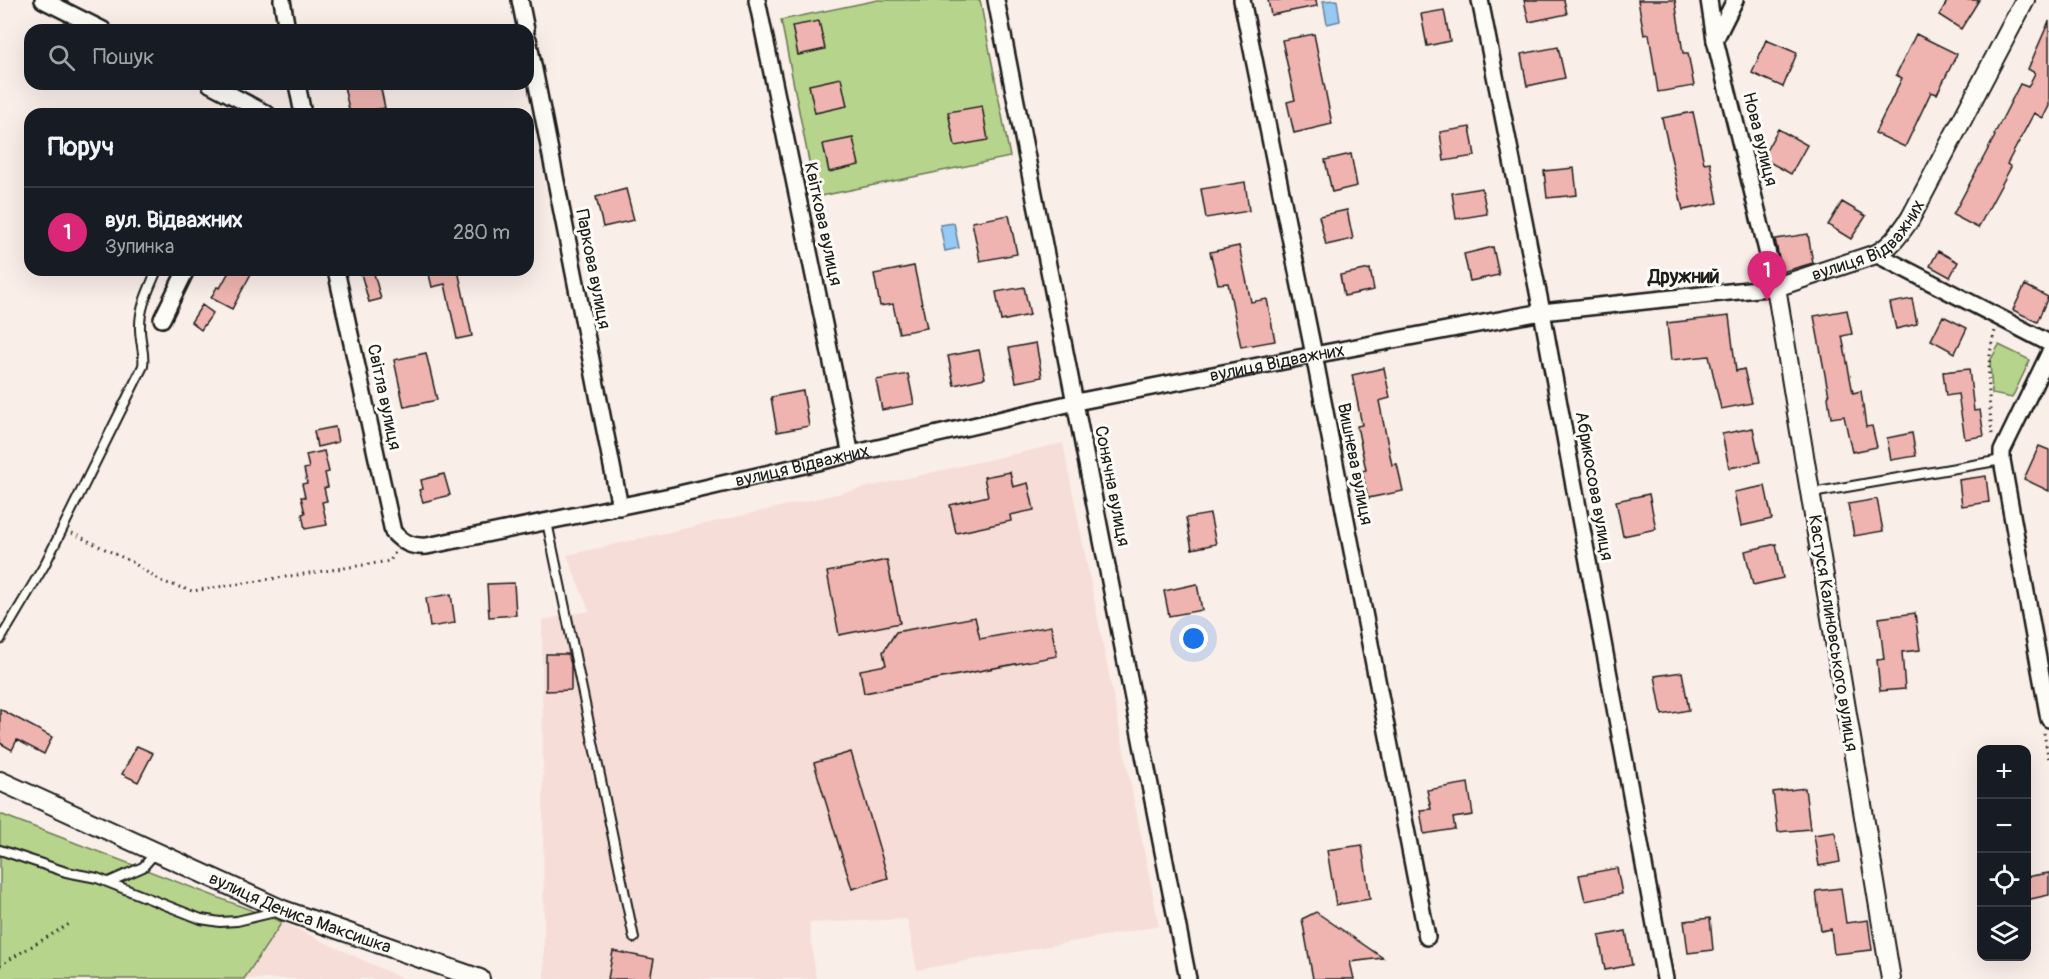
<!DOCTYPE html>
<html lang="uk">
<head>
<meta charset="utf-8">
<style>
  :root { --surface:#171b24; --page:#242831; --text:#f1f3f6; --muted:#9ea1a6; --line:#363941; --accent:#db2777 }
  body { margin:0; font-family:Pangolin,sans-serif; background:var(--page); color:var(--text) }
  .controls { position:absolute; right:18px; bottom:18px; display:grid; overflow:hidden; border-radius:12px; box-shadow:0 6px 24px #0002 }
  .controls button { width:54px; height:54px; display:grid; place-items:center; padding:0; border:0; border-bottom:2px solid var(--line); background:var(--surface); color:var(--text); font:30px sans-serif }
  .you { position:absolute; left:1194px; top:639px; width:21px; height:21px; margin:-15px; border:4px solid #fff; border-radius:50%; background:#1a73e8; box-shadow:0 0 0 9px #1a73e833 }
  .badge { display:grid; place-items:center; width:39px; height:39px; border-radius:50%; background:var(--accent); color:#fff; font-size:20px; font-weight:700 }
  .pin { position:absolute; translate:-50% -50px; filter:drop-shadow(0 2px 3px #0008) }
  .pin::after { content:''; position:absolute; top:32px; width:21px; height:18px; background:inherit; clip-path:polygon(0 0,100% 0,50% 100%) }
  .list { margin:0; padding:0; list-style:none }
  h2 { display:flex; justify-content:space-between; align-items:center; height:78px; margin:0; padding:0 24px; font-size:26px }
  h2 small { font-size:20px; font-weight:400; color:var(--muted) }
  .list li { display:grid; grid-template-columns:39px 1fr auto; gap:18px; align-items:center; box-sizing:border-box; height:90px; padding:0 24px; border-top:2px solid var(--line) }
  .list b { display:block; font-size:22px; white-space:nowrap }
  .list p { margin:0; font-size:20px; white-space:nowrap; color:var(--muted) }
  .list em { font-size:20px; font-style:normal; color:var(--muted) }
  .icon { flex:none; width:33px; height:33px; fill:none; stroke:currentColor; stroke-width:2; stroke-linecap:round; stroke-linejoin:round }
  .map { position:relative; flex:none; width:2049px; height:979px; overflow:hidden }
  .search { position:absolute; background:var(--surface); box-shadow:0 6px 24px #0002; left:24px; top:24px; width:510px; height:66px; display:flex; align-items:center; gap:15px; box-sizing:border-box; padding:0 21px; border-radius:18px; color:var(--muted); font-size:22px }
  .panel { position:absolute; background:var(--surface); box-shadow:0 6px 24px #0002; left:24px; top:108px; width:510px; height:168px; border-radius:18px }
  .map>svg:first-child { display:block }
  .built { fill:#f7ddd8 }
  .green { fill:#b7d48c; stroke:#6a7854; stroke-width:1.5 }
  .water { fill:#96c9f3; stroke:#65849d; stroke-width:1.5 }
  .building { fill:#efb4af; stroke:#1c1c1c; stroke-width:1.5 }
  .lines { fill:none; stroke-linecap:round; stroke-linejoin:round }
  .service-casing { stroke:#1c1c1c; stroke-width:12 }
  .minor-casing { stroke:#1c1c1c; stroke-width:20 }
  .tertiary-casing { stroke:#1c1c1c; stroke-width:22 }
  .path { stroke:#1c1c1c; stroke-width:3; stroke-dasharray:1.5 4.5; stroke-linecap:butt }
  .service { stroke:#fdfcf7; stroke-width:8 }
  .minor { stroke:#fdfcf7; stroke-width:15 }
  .tertiary { stroke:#fdfcf7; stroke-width:18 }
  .labels { text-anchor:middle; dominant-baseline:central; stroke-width:6; stroke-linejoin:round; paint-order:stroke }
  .street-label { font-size:18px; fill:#1c1c1c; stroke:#fdfcf7 }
  .neighbourhood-label { font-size:20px; font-weight:bold; fill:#1c1c1c; stroke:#fdfcf7 }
</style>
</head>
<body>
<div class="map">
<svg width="2049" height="979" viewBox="0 0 2049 979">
  <rect width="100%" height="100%" fill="#faeee9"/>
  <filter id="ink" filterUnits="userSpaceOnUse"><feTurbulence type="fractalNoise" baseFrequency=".0167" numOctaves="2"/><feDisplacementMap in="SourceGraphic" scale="12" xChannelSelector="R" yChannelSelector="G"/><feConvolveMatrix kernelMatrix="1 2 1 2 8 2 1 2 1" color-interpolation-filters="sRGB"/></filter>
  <g filter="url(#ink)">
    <path class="built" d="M1063,443l96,483 -242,44 -10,-51 -98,4 7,56h-272l-2,-359 47,-9 -22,-56z
      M282,922l119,56 5,1h-162z"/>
    <path class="green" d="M878,0h102l30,157 -194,40 -35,-177z
      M1999,345l31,15 -18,38 -20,-4 -2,-33z
      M0,814l282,108 -38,57h-244z"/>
    <path class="water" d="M1337,0l3,21 -13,3 -4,-23z
      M954,223l5,25 -14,3 -5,-26z"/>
    <path class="building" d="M1268,0h48l1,6 -46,9z
      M1524,0h40l3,14 -38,8z
      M1638,0h37l8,53h5l6,33 -36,6 -9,-58 -5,1z
      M1948,0h31l-18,29 -22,-14z
      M1444,10l6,31 -23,5 -6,-32z
      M819,21l6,28 -27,6 -6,-29z
      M2049,21v85l-6,12 -9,-5 -27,51 4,3 -33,61 -25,-13 42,-79 -1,-1 26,-51 8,3 7,-14 -7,-4z
      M1314,34l18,90 -38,9 -7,-31 8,-2 -13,-60z
      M1916,34l41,20 -20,40 -6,-2 -26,55 -30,-14 27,-55 -6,-3z
      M1766,40l31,13 -14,34 -31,-14z
      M1558,47l7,31 -38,8 -6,-32z
      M841,78l6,28 -32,7 -6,-28z
      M353,84h27l5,24 -35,6 -6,-28z
      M982,106l6,34 -33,6 -7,-34z
      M1693,112l11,51 6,-1 8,41 -35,7 -21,-92z
      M1470,127l5,29 -31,5 -4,-29z
      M1778,129l29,16 -16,29 -29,-16z
      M853,138l6,27 -30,7 -6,-28z
      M1351,154l6,32 -25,6 -7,-32z
      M1574,168l3,27 -30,3 -3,-27z
      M1245,182l4,29 -43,7 -5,-29z
      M1482,188l5,26 -31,5 -4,-26z
      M626,189l8,31 -31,7 -7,-30z
      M1842,202l24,14 -15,23 -23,-14z
      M1347,210l6,29 -27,6 -7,-29z
      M1009,215l8,39 -37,7 -8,-39z
      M1808,234l5,29 -31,9 -7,-33z
      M1239,246l12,56 16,-3 8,42 -34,6 -13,-64 -10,1 -8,-32z
      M1493,247l6,28 -29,6 -6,-27z
      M1938,251l20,11 -8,15 -20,-11z
      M914,266l13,62 -28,5 -6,-29 -13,2 -6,-32z
      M1370,269l4,21 -30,6 -4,-21z
      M230,270h23l-21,39 -21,-11 6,-11 3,1z
      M360,270h13l8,29 -12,3z
      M428,270h30l14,66 -15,3 -12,-55 -13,3z
      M2025,285l23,12 -11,25 -24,-12z
      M1024,287l6,28 -29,6 -5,-29z
      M1912,299l5,25 -21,5 -6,-26z
      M202,305l11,8 -12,17 -10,-8z
      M1847,310l5,24 -10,2 11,57 8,-2 5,36 6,-1 5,21 -25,5 -8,-36 -13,2 -3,-21 1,-1 -15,-80z
      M1729,316l7,55 8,-2 8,34 -31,6 -12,-53 -38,4 -4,-37z
      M1943,316l24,12 -12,25 -24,-13z
      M1036,343l6,34 -26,5 -7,-34z
      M979,350l6,28 -31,7 -6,-29z
      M426,353l11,47 -33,7 -10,-47z
      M1384,368l6,30 -11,3 13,64 5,-1 6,27 -35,7 -6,-27 4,-1 -9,-44 5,-1 -10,-50z
      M1969,369l5,42 6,-1 4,26 -19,3 -7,-45 -12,2 -3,-24z
      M908,374l6,30 -32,6 -6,-30z
      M803,391l6,35 -32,6 -6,-35z
      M335,427l3,15 -21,5 -3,-16z
      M1753,428l7,34 -31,6 -7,-34z
      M1912,433l4,23 -25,4 -4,-22z
      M2039,446l10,4v41l-25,-12z
      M324,451l5,21 -4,1 3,14 -4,1 3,13 -5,1 5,23 -22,4 -3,-15 3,-1 -4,-16h4l-3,-13 5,-1 -3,-14 5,-1 -3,-13z
      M1010,472l3,15 15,-4 6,27 -24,5 1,6 -55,12 -6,-28 38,-9 -4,-19z
      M444,474l6,21 -27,7 -4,-12 4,-1 -2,-9z
      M1986,476l3,26 -27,4 -3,-26z
      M1765,486l7,33 -31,7 -7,-34z
      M1649,494l7,35 -33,7 -7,-35z
      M1877,499l6,32 -29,5 -6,-32z
      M1210,514l6,30 -24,5 -6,-31z
      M1776,544l7,34 -30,7 -8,-34z
      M887,560l13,63 -61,12 -12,-63z
      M514,583l2,32 -27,2 -2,-33z
      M1197,584l5,26 -33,6 -5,-25z
      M451,594l4,29 -25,4 -4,-29z
      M1915,613l5,37 -18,2 3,37 -25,2 -3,-31 7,-1 -5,-41z
      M975,617l5,22 71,-13 6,30 -193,37 -4,-23 26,-5 -3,-13 13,-20z
      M546,654h22l3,10v26l-25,1z
      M1682,672l7,38 -27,5 -7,-39z
      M0,709l52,28 -8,17 -27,-14 -5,10 -12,-7z
      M137,746l16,7 -15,29 -16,-8z
      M851,752l37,126 -36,11 -38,-126z
      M1468,783l5,32 -20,3 2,11 -31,5 -4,-24 11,-1 -4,-19z
      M1805,788l5,41 -32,3 -5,-40z
      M1835,832l5,30 -21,4 -5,-31z
      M1362,845l8,54 -34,6 -9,-55z
      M1617,868l5,26 -37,7 -6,-26z
      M2049,873v22l-23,5v-23z
      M1841,888l5,35 22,-3 4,30 -38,4 -3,-25 -10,2 -5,-40z
      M1316,912l67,46 -33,4 4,17h-41l-11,-60z
      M1710,918l3,32 -25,3 -4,-32z
      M1626,931l6,34 -27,5 -6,-34z
      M613,951l41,8 -4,20h-42z"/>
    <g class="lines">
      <g class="service-casing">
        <path id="service" d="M1812,493l190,-33
          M547,522l87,416
          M0,640l44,-74 99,-200c2,-13 -3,-24 -3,-37 -1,-21 9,-40 17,-59
          M0,850l66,22 31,6 104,41 19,3 17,-1 42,-10
          M109,882l34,-15 13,-15"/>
      </g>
      <g class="minor-casing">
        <g id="minor">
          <path d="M43,0l60,30"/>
          <path d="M282,0l5,30"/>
          <path d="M520,0l6,30"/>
          <path d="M757,0l94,455"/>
          <path d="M996,0l192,979"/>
          <path d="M1242,0l72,355 113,582"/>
          <path d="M1480,0l62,312 123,667"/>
          <path d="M528,39l92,468"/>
          <path d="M1715,40l20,-40"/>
          <path d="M210,84l57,30"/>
          <path d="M297,84l6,30"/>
          <path d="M1876,254l173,89"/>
          <path id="s1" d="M336,270l57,262c10,11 19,15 34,14l248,-51 401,-93 238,-47 228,-43 234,-25 -61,-247 -6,-40"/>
          <path d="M162,319l24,-49"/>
          <path d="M2049,354l-47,97v9l47,259"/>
        </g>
      </g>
      <g class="tertiary-casing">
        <g id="tertiary">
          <path id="s2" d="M0,781l283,129 197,69"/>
          <path id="s3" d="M1891,979l-115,-692 100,-33c16,-8 24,-21 34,-35l115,-219"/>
        </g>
      </g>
      <path class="path" d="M1992,434c-3,-35 -7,-70 3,-103
        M72,533l60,29 28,19 32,10 198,-30 5,-9
        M2044,733l5,28
        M0,965l71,-42"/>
      <use href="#service" class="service"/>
      <use href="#minor" class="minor"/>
      <use href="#tertiary" class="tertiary"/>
    </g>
  </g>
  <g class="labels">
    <g class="street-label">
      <text transform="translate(1760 139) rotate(76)">Нова вулиця</text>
      <text transform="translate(823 224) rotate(78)">Квіткова вулиця</text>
      <text stroke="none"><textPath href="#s3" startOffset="808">вулиця Відважних</textPath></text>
      <text transform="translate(593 269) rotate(79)">Паркова вулиця</text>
      <text stroke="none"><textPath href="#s1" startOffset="1176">вулиця Відважних</textPath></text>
      <text transform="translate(384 397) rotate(78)">Світла вулиця</text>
      <text transform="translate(1355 464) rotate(79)">Вишнева вулиця</text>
      <text stroke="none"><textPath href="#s1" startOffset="690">вулиця Відважних</textPath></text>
      <text transform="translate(1112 486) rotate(79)">Сонячна вулиця</text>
      <text transform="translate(1594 486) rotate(80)">Абрикосова вулиця</text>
      <text transform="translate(1833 633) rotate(81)">Кастуся Калиновського вулиця</text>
      <text stroke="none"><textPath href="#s2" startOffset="328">вулиця Дениса Максишка</textPath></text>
    </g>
    <g class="neighbourhood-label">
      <text x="1684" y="276">Дружний</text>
    </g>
  </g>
</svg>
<div class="controls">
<button>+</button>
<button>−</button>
<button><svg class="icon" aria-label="locate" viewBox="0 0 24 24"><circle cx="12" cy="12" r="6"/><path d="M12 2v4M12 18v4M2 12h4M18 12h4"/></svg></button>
<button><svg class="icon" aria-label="layers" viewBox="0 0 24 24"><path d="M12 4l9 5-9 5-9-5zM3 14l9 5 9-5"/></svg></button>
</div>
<div class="you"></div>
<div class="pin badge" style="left:1767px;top:301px">1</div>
<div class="search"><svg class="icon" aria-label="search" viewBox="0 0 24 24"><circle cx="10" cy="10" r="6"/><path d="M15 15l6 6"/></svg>Пошук</div>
<section class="panel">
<h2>Поруч<small></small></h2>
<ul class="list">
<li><span class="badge">1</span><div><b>вул. Відважних</b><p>Зупинка</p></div><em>280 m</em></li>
</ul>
</section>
</div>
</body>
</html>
